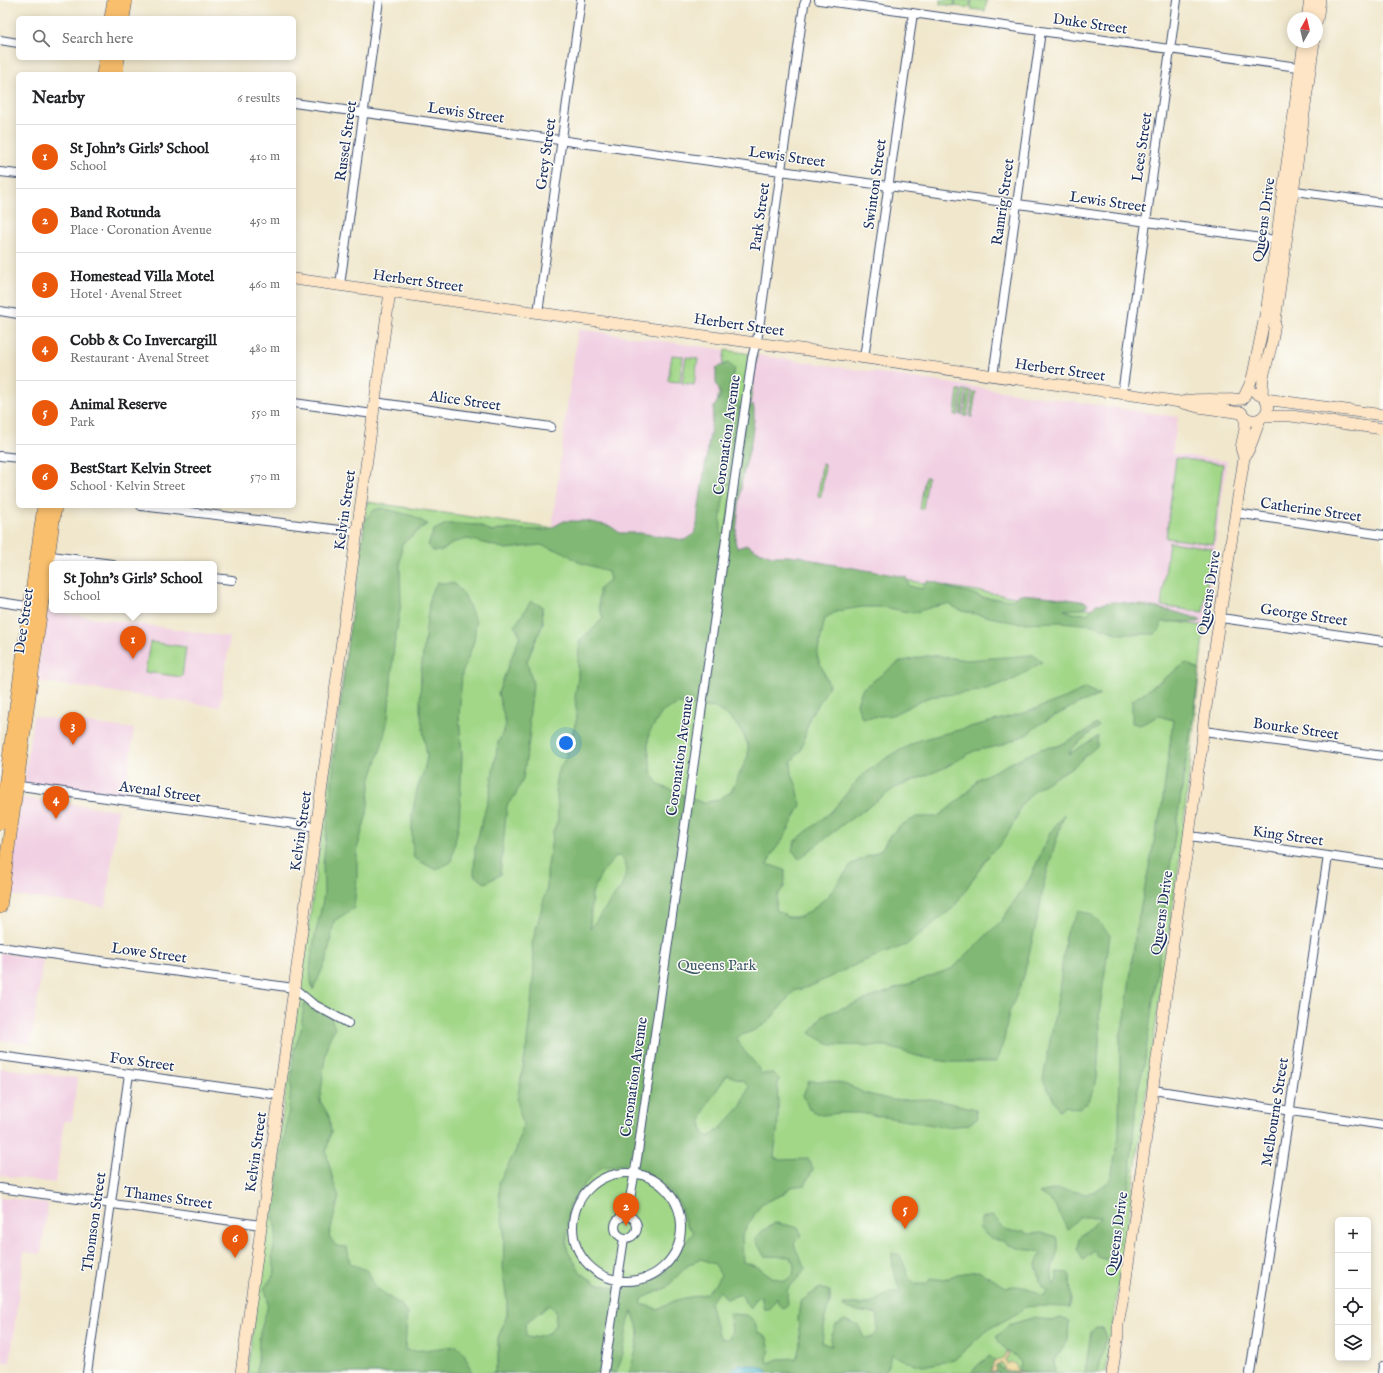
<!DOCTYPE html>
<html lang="en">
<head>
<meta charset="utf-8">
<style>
  :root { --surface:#fff; --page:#f6f6f6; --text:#202124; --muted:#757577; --line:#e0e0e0; --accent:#ea580c }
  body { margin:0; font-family:"IM FELL English",serif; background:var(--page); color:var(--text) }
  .controls { position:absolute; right:12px; bottom:12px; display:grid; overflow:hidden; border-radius:6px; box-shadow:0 2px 10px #0003 }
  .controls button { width:36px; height:36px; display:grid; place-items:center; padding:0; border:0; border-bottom:1px solid var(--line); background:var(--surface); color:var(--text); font:20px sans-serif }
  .compass { position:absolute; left:1287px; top:12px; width:36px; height:36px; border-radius:50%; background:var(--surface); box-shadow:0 2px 10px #0003; rotate:8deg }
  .you { position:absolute; left:566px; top:743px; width:14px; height:14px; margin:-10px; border:3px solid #fff; border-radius:50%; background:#1a73e8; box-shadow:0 0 0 6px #1a73e833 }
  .badge { display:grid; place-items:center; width:26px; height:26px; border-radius:50%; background:var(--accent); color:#fff; font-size:13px; font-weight:700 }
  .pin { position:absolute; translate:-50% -33px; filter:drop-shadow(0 1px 2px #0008) }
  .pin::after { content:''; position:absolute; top:21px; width:14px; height:12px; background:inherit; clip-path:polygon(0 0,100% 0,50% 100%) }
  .popup { position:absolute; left:49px; top:561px; width:168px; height:52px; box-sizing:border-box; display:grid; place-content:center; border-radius:6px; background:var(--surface); filter:drop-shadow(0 1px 3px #0005); font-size:13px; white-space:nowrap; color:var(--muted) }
  .popup b { font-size:15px; color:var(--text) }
  .popup::after { content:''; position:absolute; left:50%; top:100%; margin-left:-8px; border:8px solid transparent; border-top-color:var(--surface) }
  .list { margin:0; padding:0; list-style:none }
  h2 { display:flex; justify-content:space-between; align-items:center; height:52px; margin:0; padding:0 16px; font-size:17px }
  h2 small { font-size:13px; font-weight:400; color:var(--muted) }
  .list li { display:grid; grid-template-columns:26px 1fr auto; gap:12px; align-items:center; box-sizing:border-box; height:64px; padding:0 16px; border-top:1px solid var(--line) }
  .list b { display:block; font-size:15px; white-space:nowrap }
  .list p { margin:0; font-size:13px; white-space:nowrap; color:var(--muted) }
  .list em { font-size:13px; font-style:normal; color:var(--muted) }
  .icon { flex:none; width:22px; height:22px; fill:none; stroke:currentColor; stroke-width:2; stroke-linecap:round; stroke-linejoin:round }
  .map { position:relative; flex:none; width:1383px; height:1373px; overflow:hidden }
  .search { position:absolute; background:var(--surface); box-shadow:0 2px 10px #0003; left:16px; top:16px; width:280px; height:44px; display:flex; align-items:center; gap:10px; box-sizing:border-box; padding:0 14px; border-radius:6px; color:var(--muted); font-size:15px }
  .panel { position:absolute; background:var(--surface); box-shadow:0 2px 10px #0003; left:16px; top:72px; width:280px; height:436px; border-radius:6px }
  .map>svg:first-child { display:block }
  .built { fill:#f1d0e3 }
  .green { fill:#a2d788; stroke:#5e8373 }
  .forest { fill:#81b874; stroke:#4e7469; fill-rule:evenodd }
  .sand { fill:#eeda9e; stroke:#84847e }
  .water { fill:#48b3c6; stroke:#327192 }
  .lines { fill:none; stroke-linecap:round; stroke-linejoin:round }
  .street-casing { stroke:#3b4b6e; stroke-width:10 }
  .secondary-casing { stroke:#3b4b6e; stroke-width:12 }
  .primary-casing { stroke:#3b4b6e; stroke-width:14 }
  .street { stroke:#fff; stroke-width:8 }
  .secondary { stroke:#fde5c5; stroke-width:11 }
  .primary { stroke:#f9bf6d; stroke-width:13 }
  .labels { text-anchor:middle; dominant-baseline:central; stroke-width:3; stroke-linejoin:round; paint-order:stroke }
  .street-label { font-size:15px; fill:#1b2f5e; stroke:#fdfcf7 }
  .park-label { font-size:15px; fill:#3d5968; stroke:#fdfcf7 }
</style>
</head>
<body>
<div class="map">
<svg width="1383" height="1373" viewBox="0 0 1383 1373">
  <rect width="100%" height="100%" fill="#fdfcf7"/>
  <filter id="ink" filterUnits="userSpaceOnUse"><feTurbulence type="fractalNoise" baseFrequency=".025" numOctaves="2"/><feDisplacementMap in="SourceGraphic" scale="8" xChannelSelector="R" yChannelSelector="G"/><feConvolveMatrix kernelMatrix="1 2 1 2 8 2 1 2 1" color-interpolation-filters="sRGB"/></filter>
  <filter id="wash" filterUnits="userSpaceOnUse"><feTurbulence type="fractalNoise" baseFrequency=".012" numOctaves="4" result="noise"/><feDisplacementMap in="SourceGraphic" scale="16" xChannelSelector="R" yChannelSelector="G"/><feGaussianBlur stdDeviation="0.9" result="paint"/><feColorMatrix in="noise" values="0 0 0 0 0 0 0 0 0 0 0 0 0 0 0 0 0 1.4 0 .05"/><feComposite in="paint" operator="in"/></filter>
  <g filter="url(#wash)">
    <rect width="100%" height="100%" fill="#f0e7cc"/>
    <path class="built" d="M578,329l147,21 -29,199 -144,-21 13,-106z
      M757,355l421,62 -6,37 55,7 -23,165 -475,-73z
      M46,611l184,26 -10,70 -184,-26z
      M33,716l101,13 -9,67 -101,-13z
      M21,798l97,12 -12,97 -98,-12z
      M0,953l43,6 -12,86 -31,-5z
      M0,1068l77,10 -5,43h-8l-9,62 -55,-8z
      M0,1197l48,7 -7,50 -17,-2 -14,111 -10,-1z"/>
    <path class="green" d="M940,0h15l-1,6 -14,-2z
      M956,0h15l-2,8 -14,-2z
      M972,0h15l-2,11 -14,-2z
      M725,350l32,5 -28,198 475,73 -22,216 -76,531h-859l120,-871 329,47z
      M672,355l11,1 -3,26 -12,-1z
      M686,357l12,2 -4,26 -12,-2z
      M958,390h3l-3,25h-3z
      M963,390h3l-4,25h-2z
      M968,390l3,1 -4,25h-3z
      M973,392h3l-4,25h-2z
      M1176,458l47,6 -10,80 -47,-6z
      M822,464l3,1 -4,32 -3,-1z
      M925,477h3l-5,32h-3z
      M1169,542l43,6 -9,64 -42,-6z
      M150,642l36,5 -4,30 -37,-5z"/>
    <path class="forest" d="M728,363l7,6c-6,13 -7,23 -6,37h2l3,-8 5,4c2,22 -4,47 -8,68 -5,20 -16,51 -7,70l23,-130 6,-6 1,6v10l-3,23 -9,36 -7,62 2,7 10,-3 9,5 16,6h29l18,6 87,15 3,9 13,3 4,-8 10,1 12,6 19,4 17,6 29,2 7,-6 34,3 32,5 2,3 -6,4 -18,1 9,3 15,1 8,-10c6,0 13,-2 19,-2 14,0 76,11 86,19l-4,1h-36v5l-6,7h-35l-28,-9 -32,-3 -43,1 -55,-12 -14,-7 -16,3 -19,6 -29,-6h-22l-24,4 -13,7 -8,38 12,29 -6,12 -13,19 -9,34 -10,12 1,12 5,13 4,18 -16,31 -13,18 -5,11 6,1 12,4v8l-1,9 -7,9 -1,13 11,8h13l10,-6 18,-15 24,-32 29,-14 9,-15 13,-11 14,-7h20l12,-9 20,-17 9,-12 62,-30 18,-3 29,-15 9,-7 3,2 -27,22 -3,6 29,-18 -1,10 -23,20 -38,23 -15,16 -5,14 -14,24 -12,11 -37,54 -47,37 -45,17 -52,25 -15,4 -26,31 -13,8 -18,7c3,11 10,17 17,25 3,3 5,8 7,12l12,-1 6,6c-3,12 0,25 -1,38 0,14 -3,27 -4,41l7,2 27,-1 5,10 -8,16 -14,2 -8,7 -22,10 -19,31 1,27 15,5 14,10 13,4 8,-5 1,-10 -3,-9 -27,-1 -9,-17 3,-5 17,-11 12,2 11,3 4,7 -8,8c2,10 8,16 12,26l-19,21 1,15 -6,3 -4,-4 -1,-6 -8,11h-5l-3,-13 -5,3 -6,10 -4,-5 -5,-10 -14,5 -7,-8 -10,11 8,32 4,5h7l3,-9 -3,-16 18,1 7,6 4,11 9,6 3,12 -3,7 1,6 11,-4 18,-1 3,-14 -2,-26 2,-16 20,-14 10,3v12l-5,14 -3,26 10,3 -1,-8 5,-13 9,-5 14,6 5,12h8l5,-6 1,-18 -23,-3 -12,-5v-2h27l20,-12h10c-3,-13 -9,-26 -8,-39l8,2 6,14 2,8 8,7h10l5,-6 13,2 13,-6 22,-3 27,16c15,-3 25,1 37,10l4,-5 -6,-7 -5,-21 5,-10 -4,-3 -16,-2 -12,-4 -6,-4 -12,-2 -12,-11 2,-9 11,-3c7,5 7,8 12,13 5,4 14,2 20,2l4,3 14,-1 15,4c6,18 -11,29 -3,48l4,-7 -2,-6 12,1 2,2 1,26 -2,6 -33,-1 -11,1 -7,6 -31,17 -33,30 -31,6 -18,-5 -13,-7 -7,19h-256l7,-23 3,-19 -7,-20c-2,6 -4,12 -5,18 -3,15 -3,31 -12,44h-123l2,-1 4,-10v-24l9,-23v-15l-4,-24 1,-45 -4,-24 -1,-25 17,-32 7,-25 -6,-25 9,-49 5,-46 3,-39 -2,-22 15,-56v-16l6,-40 5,-12 -1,-26 -2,-7 2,-14 8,-14 12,-41 -2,-21 3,-20v-17l2,-20 15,-13 8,-9 -4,-11v-18l11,-9 -2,-9 -30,-9 -14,-10 -24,-7 -33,4 -39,-10 -13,3 -14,9h-8l-5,-6 6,-15 12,-6h12l21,1 13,7 11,-3 44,1 17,-9h22l24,5 10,7h20l44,7c14,-5 13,-14 14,-27l16,-106 7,-12 -5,-12v-15zM678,704l37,4 17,11 10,13 6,13v11l-17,36 -14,8 -14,3 -44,-18 -7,-10 -4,-27 1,-15 14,-22zM616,856l6,1 5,12 -5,17 -32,43 2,-36 9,-19zM727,1075l16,6 6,6 -8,19 -19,21 -13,10 -6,-4 -2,-12 6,-17zM625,1164l41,22 14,19 6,20 8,7 -14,17 -15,24 -25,12 -21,4 -23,-6 -15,-10 -14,-24v-16l3,-28 15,-22 16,-15zM701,1259l13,5 7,11 -6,9 -10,10 -29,6 -18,9 -17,-5 2,-6 23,-10 19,-20 5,-4zM549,1305l7,6 -1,14 -6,8 -18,5 -5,-2 -1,-13z
      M382,508l31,8 14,8 -25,20 -2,20 1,40 -7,42 -6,73 -7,29 -10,30 -4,36 -10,35v28l-3,31 -20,13 -7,38 -14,31c-9,-29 8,-69 11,-98 0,-9 -1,-19 -1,-28l24,-218 18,-126 9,-10z
      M437,583h16l11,11 12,28 -2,19 -12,33 -3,42 3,39 -2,49 -1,19 -8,39 -15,8 -22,-12 -2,-16v-27l5,-26 7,-18 3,-15 -7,-46 1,-39 9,-76z
      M531,601l11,5 1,18 -8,18 -8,19 6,23 -4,36 1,13 -7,46 -8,17 -8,9 -7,70 -15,8 -11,-8 1,-28 14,-51 9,-53 8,-18 -8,-32 22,-58 -5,-9z
      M931,655l36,5 66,-5 9,7 -27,17 -35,12 -51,6 -37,18 -30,3 -5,-14 5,-15 37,-27z
      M1186,663l14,7 -30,198 -7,62 -15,107 -4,29 -7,26 -6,71c1,19 -7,36 -10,55 -3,15 -2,28 -9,43l-14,-4 -4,-6 -11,9 -6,-11 2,-11 22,-21h-22l-11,12c-12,-17 -8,-24 -29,-36l17,-4 11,1 19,4 9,-3 15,-10 9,-44 1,-101 5,-18 11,-88 22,-107 4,-17 11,-86 -14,-4 -19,9 -8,-2v-22z
      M1085,688l15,7 -23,9 -37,20 -14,11 -27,11 -25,5 -30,17 -49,20 -53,37 -43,34 -7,-9 3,-9 37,-30 27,-33 30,-22 31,-16 104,-27 41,-15z
      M1064,814l-19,65 -7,37 -15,63 -14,34 -5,27 -8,22h-48l-27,-5 -36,-11 -54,-1 -21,-12 13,-18 130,-47 49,-48 28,-42 20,-45z
      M1079,911l12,3 19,21 -11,80 1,14 -3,50 -8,22 -10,8 -15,-3 -5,4 -16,-30 16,-88 7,-60z
      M304,1003l27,15 4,10c-2,4 -5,9 -7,14 -5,19 -5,40 -8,59l9,15 2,16 -5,20 8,32 5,13 -10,39 7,10 11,1 3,16 18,8 7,16 27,19 5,7 -2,37c17,2 35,-3 53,-4l6,7 8,20h-215c1,-13 1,-27 3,-40 3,-17 13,-27 4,-45l6,-7 5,-10 -3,-14 4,-23 -3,-22 16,-104 5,-58 7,-20z
      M809,1081h20l19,4 16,8 28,7 40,-1 44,10 1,9 -9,7 -23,2 -85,-14h-19l-19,2 -13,-6 -6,-14z
      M1035,1317l17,4 8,-3 9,3 -1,19 -14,20 1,13h-84l8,-9 11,-8 7,7 4,6 18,1 2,-8 -22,-19 -2,-7 12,-11z
      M1096,1327l7,1 3,8 -8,37h-13l6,-41z"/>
    <path class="sand" d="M1007,1351l2,4 -3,6 1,3 4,-2 5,3 1,5 6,3 -9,-2h-8l-2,-1v-4l-2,-3 -6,3 -1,6h-4l3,-10 10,-3 3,-5 -1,-2z"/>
    <path class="water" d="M739,1364c9,1 24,1 31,9h-39v-2z"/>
  </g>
  <g filter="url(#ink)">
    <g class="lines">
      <g class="street-casing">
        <path id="street" d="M819,0l486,68
          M0,40l18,3
          M294,103l982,137
          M0,172l18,2
          M1288,190l95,13
          M340,285l39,-285
          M0,311l18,3
          M538,313l43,-313
          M864,358l49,-345
          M993,376l48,-345
          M1122,394l55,-394
          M374,402l177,25
          M294,403l79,11
          M0,456l18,2
          M141,506l216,26
          M1236,513l147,22
          M44,555l68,9
          M214,578l18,2
          M0,602l33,5
          M1221,618l162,23
          M1204,731l179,25
          M13,785l303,42
          M1190,836l193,28
          M0,947l294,41 19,16 35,19
          M0,1056l279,39
          M1153,1090l230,35
          M573 1227a54 54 0 1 1 108 0a54 54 0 1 1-108 0Z
          M0,1188l261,37
          M627,1216l10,-57 115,-801 6,-23 46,-330 2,-5
          M615 1227a11 11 0 1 1 22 0a11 11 0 1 1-22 0Z
          M87,1373l42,-299
          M604,1373l20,-135
          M1250,1373l78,-517
          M1382,1373l1,-7"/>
      </g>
      <g class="secondary-casing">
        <path id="secondary" d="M1307,18l3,-18
          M1317,21l3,-21
          M294,279l846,117 40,6 18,5 44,6
          M1256,393l9,5 7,2 111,15
          M1262,396l1,-19 9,-34 42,-301
          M1185,401c19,-3 38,0 58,-2l7,-15 3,-9 14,-69 37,-264
          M1241,412c10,18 35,3 24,-14
          M1264,416h27l92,13
          M1244,458c8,-12 11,-26 16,-39
          M241,1373l149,-1081
          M1112,1373l6,-38v-11l7,-38 22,-157 3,-15 4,-35 29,-206 3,-16 12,-88 3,-16 3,-33 40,-262 -3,-10 4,-19v-12"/>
      </g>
      <g class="primary-casing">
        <path id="primary" d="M111,18l3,-18
          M123,18l3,-18
          M103,74l3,-16
          M116,74l2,-16
          M0,823l44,-317
          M0,907l55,-401"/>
      </g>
      <use href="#street" class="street"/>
      <use href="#secondary" class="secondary"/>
      <use href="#primary" class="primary"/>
    </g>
  </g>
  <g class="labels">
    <g class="street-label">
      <text transform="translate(1090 24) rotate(8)">Duke Street</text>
      <text transform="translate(466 113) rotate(8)">Lewis Street</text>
      <text transform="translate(346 141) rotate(-82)">Russel Street</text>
      <text transform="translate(1142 147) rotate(-82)">Lees Street</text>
      <text transform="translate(546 154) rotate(-82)">Grey Street</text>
      <text transform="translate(787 157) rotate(8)">Lewis Street</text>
      <text transform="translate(875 184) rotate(-82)">Swinton Street</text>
      <text transform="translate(1003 202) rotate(-82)">Ramrig Street</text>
      <text transform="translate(1108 202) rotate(8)">Lewis Street</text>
      <text transform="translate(760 217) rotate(-82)">Park Street</text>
      <text transform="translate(1264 220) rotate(-82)">Queens Drive</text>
      <text transform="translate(418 281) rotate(8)">Herbert Street</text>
      <text transform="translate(739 325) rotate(8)">Herbert Street</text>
      <text transform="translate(1060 370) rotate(8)">Herbert Street</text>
      <text transform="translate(465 401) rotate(8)">Alice Street</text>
      <text transform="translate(727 435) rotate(-82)">Coronation Avenue</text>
      <text transform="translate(345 510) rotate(-82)">Kelvin Street</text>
      <text transform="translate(1311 510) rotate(8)">Catherine Street</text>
      <text transform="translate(1209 593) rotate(-81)">Queens Drive</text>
      <text transform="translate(1304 615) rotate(8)">George Street</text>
      <text transform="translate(24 621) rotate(-82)">Dee Street</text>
      <text transform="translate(1296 729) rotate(8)">Bourke Street</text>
      <text transform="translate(680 756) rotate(-82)">Coronation Avenue</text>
      <text transform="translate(160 792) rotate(8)">Avenal Street</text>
      <text transform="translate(301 831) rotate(-82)">Kelvin Street</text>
      <text transform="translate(1288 836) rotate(8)">King Street</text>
      <text transform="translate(1162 913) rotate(-82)">Queens Drive</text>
      <text transform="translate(149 953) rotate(8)">Lowe Street</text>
      <text transform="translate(142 1062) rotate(8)">Fox Street</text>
      <text transform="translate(634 1077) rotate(-82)">Coronation Avenue</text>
      <text transform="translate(1275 1112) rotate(-81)">Melbourne Street</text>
      <text transform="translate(256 1152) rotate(-82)">Kelvin Street</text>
      <text transform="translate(168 1198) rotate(8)">Thames Street</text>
      <text transform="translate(94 1222) rotate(-82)">Thomson Street</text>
      <text transform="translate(1117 1234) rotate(-82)">Queens Drive</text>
    </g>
    <g class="park-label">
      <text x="717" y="965">Queens Park</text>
    </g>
  </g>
</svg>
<div class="controls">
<button>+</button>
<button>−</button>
<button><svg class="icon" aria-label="locate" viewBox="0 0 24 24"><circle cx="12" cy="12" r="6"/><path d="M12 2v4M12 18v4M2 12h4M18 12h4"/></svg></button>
<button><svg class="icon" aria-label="layers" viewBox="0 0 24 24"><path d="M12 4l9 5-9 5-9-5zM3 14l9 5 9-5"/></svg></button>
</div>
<svg class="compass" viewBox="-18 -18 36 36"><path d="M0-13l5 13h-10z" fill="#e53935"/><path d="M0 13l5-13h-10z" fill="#757577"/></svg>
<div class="you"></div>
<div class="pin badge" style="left:133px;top:659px">1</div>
<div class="popup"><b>St John's Girls' School</b>School</div>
<div class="pin badge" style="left:626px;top:1226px">2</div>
<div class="pin badge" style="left:73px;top:745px">3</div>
<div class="pin badge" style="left:56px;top:819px">4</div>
<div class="pin badge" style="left:905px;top:1229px">5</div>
<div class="pin badge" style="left:235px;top:1258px">6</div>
<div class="search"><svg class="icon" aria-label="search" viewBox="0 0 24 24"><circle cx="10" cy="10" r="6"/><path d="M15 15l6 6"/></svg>Search here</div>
<section class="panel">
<h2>Nearby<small>6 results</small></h2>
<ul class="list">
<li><span class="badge">1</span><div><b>St John's Girls' School</b><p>School</p></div><em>410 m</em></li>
<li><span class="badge">2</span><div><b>Band Rotunda</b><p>Place · Coronation Avenue</p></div><em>450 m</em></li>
<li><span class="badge">3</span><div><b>Homestead Villa Motel</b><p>Hotel · Avenal Street</p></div><em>460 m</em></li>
<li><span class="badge">4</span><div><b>Cobb &amp; Co Invercargill</b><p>Restaurant · Avenal Street</p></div><em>480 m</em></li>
<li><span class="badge">5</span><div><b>Animal Reserve</b><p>Park</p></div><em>550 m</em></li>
<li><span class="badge">6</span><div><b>BestStart Kelvin Street</b><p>School · Kelvin Street</p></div><em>570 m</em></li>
</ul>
</section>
</div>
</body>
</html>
